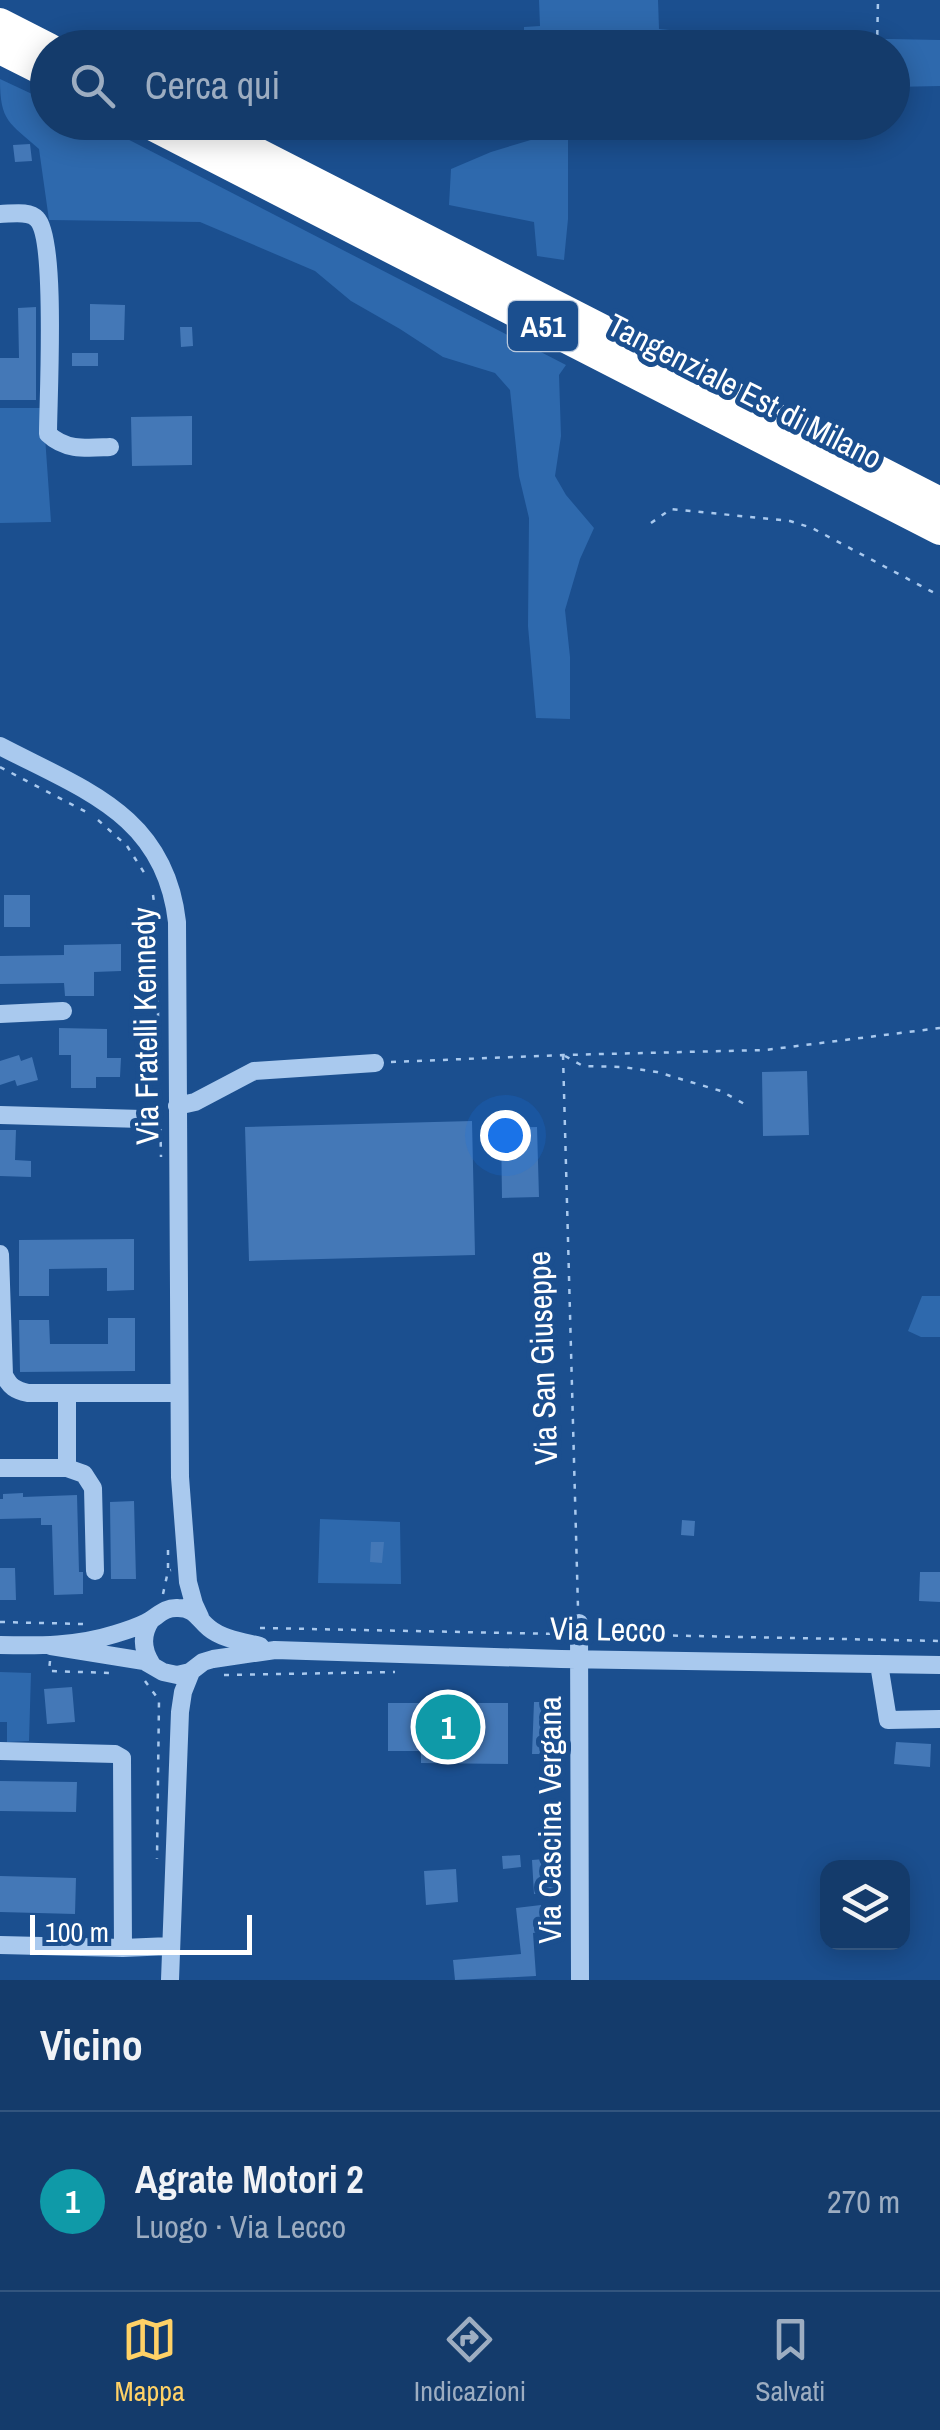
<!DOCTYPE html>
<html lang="it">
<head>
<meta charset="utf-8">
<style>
  :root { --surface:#143b6b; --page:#1d4271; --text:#f1f3f6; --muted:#9dadc1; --line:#33557e; --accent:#ffd166 }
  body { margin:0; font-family:"Archivo Narrow",sans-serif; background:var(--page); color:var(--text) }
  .controls { position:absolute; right:30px; bottom:30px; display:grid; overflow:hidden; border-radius:20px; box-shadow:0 5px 25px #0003 }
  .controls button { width:90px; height:90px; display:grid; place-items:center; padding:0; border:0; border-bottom:2px solid var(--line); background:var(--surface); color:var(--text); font:50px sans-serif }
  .scale { position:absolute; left:30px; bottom:25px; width:222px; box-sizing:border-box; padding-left:10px; border:5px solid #fff; border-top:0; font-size:28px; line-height:35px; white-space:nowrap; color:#fff; -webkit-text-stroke:8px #1b4f8f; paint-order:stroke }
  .you { position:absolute; left:505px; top:1135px; width:35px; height:35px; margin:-25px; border:8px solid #fff; border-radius:50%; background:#1a73e8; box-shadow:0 0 0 15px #1a73e833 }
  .badge { display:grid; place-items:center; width:65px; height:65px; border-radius:50%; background:var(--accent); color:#fff; font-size:32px; font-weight:700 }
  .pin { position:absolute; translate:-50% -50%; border:5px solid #fff; box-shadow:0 2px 10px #0006 }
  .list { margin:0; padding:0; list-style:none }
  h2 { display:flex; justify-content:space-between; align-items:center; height:130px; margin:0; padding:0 40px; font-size:42px }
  h2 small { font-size:32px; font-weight:400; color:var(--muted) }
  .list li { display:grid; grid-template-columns:65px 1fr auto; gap:30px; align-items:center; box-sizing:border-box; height:180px; padding:0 40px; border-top:2px solid var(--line) }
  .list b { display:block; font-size:38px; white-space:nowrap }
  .list p { margin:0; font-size:32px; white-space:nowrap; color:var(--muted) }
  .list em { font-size:32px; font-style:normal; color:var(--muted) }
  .icon { flex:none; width:55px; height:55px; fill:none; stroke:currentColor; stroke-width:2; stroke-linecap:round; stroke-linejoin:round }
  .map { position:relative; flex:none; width:940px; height:1980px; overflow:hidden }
  .search { position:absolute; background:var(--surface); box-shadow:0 5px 25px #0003; left:30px; right:30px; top:30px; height:110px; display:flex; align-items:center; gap:25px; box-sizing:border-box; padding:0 35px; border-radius:55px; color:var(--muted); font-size:38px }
  .sheet { height:310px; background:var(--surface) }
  nav { display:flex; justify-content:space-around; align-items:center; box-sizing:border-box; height:140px; border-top:2px solid var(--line); background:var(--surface); font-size:28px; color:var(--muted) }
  nav a { display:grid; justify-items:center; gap:5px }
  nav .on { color:var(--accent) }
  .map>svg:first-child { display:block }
  .green { fill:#2e69ad }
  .building { fill:#4478b7 }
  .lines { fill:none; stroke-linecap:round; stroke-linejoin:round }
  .path { stroke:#a9c9ee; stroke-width:2.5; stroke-dasharray:5 8; stroke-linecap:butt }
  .minor { stroke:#a9c9ee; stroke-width:18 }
  .highway { stroke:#fff; stroke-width:30 }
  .labels { text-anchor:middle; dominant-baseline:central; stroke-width:10; stroke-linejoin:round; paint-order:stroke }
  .shield { fill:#1b4f8f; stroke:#bbcadd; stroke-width:2.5 }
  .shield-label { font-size:30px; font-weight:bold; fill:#fff }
  .street-label { font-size:32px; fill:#fff; stroke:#1b4f8f }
</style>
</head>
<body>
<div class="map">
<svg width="940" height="1980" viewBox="0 0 940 1980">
  <rect width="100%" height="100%" fill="#1b4f8f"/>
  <path class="green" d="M539,0h119l1,29 75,7 206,4v46l-47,1 -1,-39 -710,-2 342,-14v-5l16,-1z
    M0,79l47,22 1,21 46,1 14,6 458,236 -7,10 2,61 -6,40 11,19 28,33 -14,31 -15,51 5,47v62l-34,-1 -8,-92 1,-108 -10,-42 -9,-86 -15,-17 -52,-16 -43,-28 -49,-28 -36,-30 -115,-49 -151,-2 -10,-71c-30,-27 -39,-27 -39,-70z
    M309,123v-1l177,1 -154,13z
    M533,123h35v96l-4,41 -27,-4 -3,-34 -85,-17 2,-36 40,-17 43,-13z
    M0,408h43l8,114 -51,1z
    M922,1296h18v41h-19l-13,-6z
    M320,1519l80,3 1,62 -83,-1z
    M0,1672l31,1 -2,68 -22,1v-20h-7z"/>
  <path class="building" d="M30,144l2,17 -17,1 -2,-17z
    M90,304l35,1 -1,35h-34z
    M36,307v93h-36v-42h19l-1,-50z
    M180,327h12l1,19 -12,1z
    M72,353h26v13h-26z
    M192,416v49l-60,1 -1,-49z
    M4,895h26v32h-26z
    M121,944v27l-27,1v24h-29l-1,-13 -64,1v-28l64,-1v-10z
    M59,1028l48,1v29h14l-1,19h-24v11h-25v-33h-12z
    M19,1055l2,6 11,-4 6,23 -21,6 -2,-6 -15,5v-24z
    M807,1071l2,64 -46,1 -1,-64z
    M472,1121l3,134 -226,6 -4,-134z
    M537,1127l2,70 -37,1 -1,-70z
    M0,1130h16l-1,30 16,1v16l-31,-1z
    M134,1239v51l-27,1v-23l-58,1v27h-30v-56z
    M108,1318h27v53l-115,1 -1,-52h30l1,24h58z
    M23,1493v4l54,-2 2,77h4v22l-29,1 -2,-70h-11v-7l-41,1v-20h3v-5z
    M134,1501l2,78h-25l-1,-77z
    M682,1520l13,1 -1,15 -13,-1z
    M371,1542h13l-2,21 -12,-1z
    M0,1568h15l1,32h-16z
    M920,1572h20v30l-21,-1z
    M72,1687l3,35 -28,2 -3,-35z
    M534,1702h18l-1,13h11l-1,39h-29z
    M388,1703h120v61l-87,-1v-12h-33z
    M896,1742l35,2 -1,23 -36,-3z
    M0,1781l77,1 -1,30 -76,-1z
    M520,1855l1,12 -18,2 -1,-13z
    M557,1858l3,34 -26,2 -2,-34z
    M456,1869l2,33 -32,3 -2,-34z
    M0,1876l76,2 -1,36 -75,-2z
    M541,1905l3,26 -11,2 3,43 -81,4 -2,-20 68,-6 -5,-46z"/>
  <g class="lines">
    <path class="path" d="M877,48l1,-48
      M651,523l20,-14 119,12 22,7 128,68
      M0,767l92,48
      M98,820l29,26 18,28
      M153,895l3,22 5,240
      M563,1055l15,553
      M565,1056l18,10 40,1 34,5 64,19 27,15
      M391,1062l172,-7 202,-5 175,-22
      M168,1550v21
      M163,1594l5,-23 3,-1
      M0,1622l83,2
      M260,1628l302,6
      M595,1634l345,7
      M50,1661l-1,10 62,2
      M224,1675l171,-3
      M145,1681l14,19 -2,159"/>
    <path class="minor" d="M0,214c11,0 29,-4 37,5 20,20 11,180 11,215 18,17 39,14 62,13
      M0,746c84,44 165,69 177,176l3,555 8,105 6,22 6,13
      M0,1014l63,-3
      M177,1106l18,-4 59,-31 121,-8
      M0,1115l142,4
      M0,1254l4,121c6,12 11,15 24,18h151
      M67,1393v75l17,6 9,14 2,83
      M0,1468h67
      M151,1620c-10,15 -9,29 0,43
      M579,1623l1,357
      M0,1645c39,1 77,1 115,-11 10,-3 20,-6 30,-11 12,-5 18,-16 33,-15 17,0 20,11 31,20 13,11 35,14 51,18
      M51,1646l93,15 19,11 14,3 13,-3 13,-10 10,-3 62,-9 286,9 379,6
      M879,1664l9,56 52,-1
      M0,1751l115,3 7,4 1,190
      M0,1945l123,3 47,-2
      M170,1980l10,-268 3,-20 8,-20"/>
    <path class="highway" d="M0,23l49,25
      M0,49l48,24
      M145,122l795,408
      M197,122l743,380"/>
  </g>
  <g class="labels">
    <rect class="shield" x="508" y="301" width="70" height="50" rx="8"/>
    <g class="shield-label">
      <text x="543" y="326">A51</text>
    </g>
    <g class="street-label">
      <text transform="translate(745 391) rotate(27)">Tangenziale Est di Milano</text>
      <text transform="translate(145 1026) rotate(-91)">Via Fratelli Kennedy</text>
      <text transform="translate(542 1358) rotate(-92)">Via San Giuseppe</text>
      <text transform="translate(608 1629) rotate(1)">Via Lecco</text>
      <text transform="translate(549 1820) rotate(-90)">Via Cascina Vergana</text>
    </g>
  </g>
</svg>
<div class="controls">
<button><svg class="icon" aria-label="layers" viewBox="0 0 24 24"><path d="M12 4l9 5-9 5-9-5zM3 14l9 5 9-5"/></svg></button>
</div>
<div class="scale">100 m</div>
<div class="you"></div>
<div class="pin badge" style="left:448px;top:1727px;background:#0f9aa8">1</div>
<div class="search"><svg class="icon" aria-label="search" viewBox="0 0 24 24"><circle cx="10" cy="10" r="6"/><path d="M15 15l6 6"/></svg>Cerca qui</div>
</div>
<section class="sheet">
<h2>Vicino<small></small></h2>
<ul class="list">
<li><span class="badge" style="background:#0f9aa8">1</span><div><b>Agrate Motori 2</b><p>Luogo · Via Lecco</p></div><em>270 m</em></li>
</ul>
</section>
<nav>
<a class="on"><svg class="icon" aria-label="map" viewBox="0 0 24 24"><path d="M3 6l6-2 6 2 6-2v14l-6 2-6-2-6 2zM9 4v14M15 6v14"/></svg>Mappa</a>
<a><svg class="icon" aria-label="directions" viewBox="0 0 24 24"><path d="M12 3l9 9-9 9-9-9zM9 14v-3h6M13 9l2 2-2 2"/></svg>Indicazioni</a>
<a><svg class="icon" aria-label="saved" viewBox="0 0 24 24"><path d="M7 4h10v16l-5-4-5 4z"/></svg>Salvati</a>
</nav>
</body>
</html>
